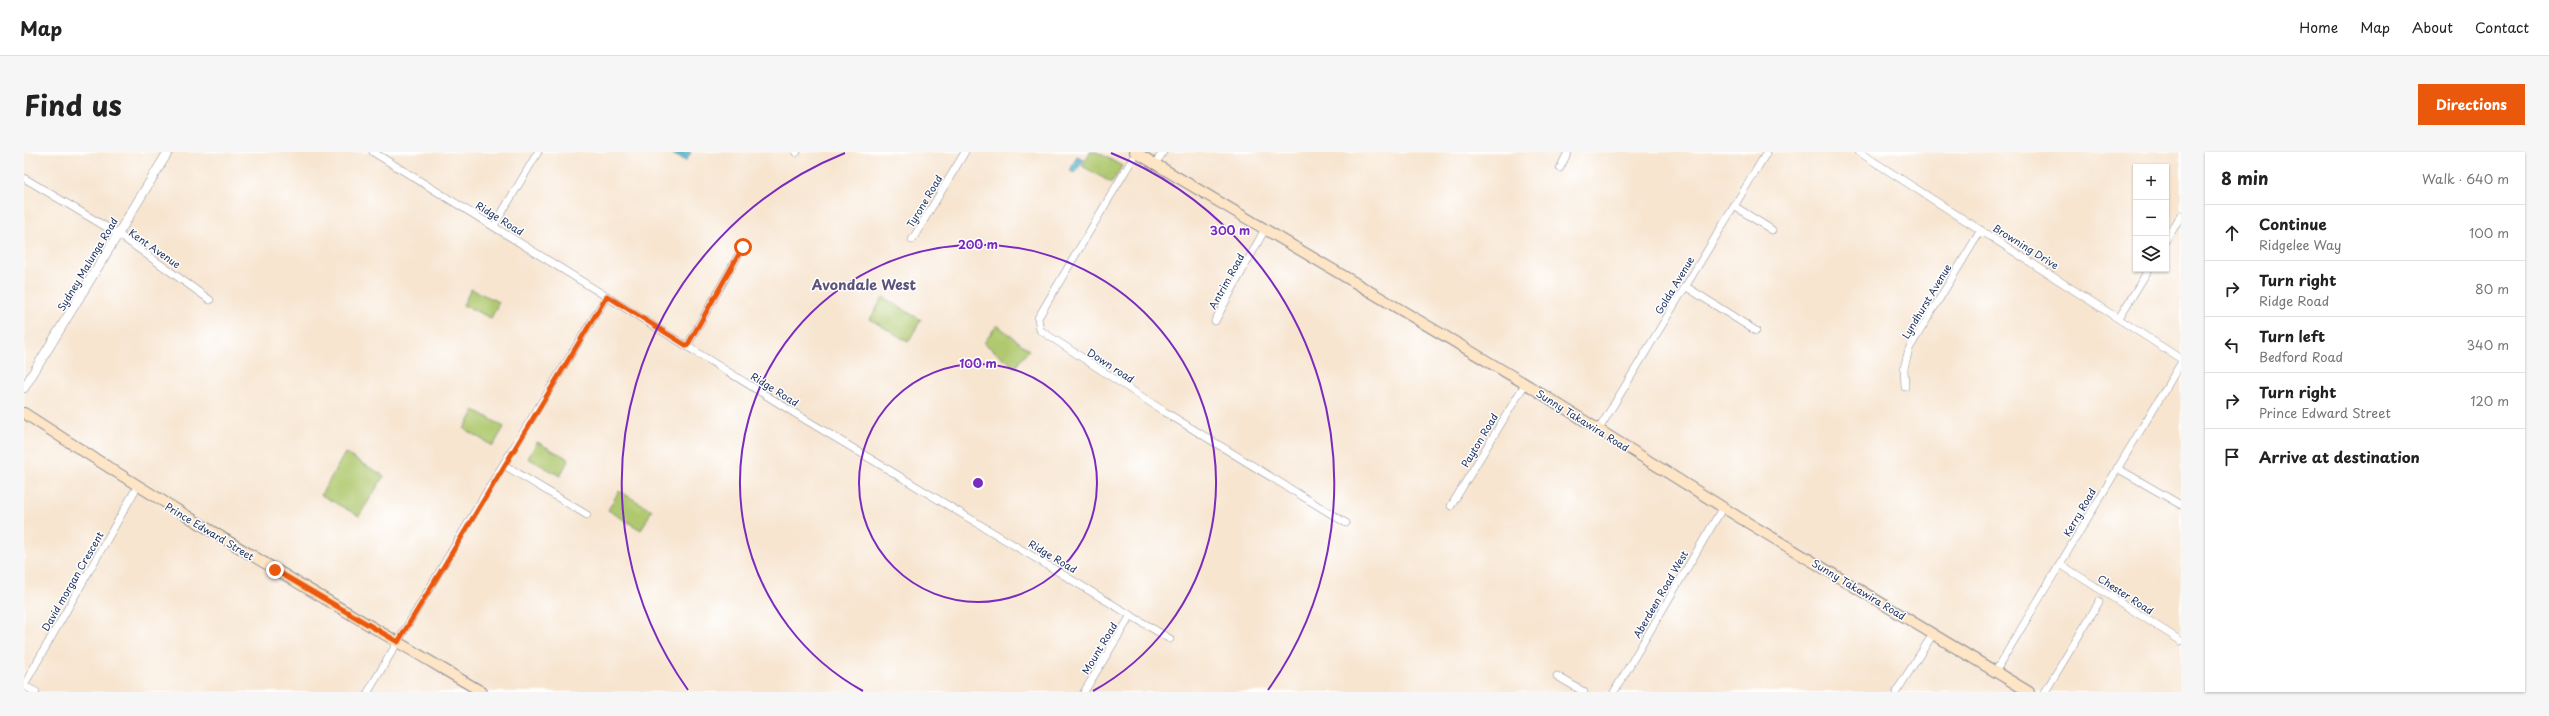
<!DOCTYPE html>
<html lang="en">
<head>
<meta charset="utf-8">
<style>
  :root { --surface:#fff; --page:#f6f6f6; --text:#222; --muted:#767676; --line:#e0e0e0; --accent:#ea580c }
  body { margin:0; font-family:"Playpen Sans",sans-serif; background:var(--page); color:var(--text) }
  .controls { position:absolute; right:12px; top:12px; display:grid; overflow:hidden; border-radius:0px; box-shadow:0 1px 3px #0004 }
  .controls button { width:36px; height:36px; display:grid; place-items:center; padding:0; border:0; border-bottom:1px solid var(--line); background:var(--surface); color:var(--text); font:20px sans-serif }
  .stop { position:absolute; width:12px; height:12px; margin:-9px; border:3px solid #ea580c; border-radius:50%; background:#fff }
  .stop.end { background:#ea580c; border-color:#fff; box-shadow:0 1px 4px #0008 }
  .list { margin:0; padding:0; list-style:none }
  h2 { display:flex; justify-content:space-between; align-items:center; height:52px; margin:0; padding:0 16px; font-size:17px }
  h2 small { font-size:13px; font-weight:400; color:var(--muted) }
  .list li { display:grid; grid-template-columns:26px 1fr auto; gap:12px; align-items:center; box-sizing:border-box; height:56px; padding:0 16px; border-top:1px solid var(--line) }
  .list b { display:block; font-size:15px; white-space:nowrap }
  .list p { margin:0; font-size:13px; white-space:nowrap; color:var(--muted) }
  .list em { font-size:13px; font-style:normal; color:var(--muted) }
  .icon { flex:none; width:22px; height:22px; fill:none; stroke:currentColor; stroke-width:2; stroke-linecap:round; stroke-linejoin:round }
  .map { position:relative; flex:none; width:2157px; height:540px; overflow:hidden; border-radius:0px }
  header { display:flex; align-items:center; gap:24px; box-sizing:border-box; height:56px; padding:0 20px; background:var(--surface); border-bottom:1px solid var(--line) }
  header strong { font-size:19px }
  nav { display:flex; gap:22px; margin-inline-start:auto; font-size:14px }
  .intro { display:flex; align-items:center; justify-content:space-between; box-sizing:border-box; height:96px; padding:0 24px }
  h1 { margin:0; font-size:28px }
  .button { padding:10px 18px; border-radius:0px; background:var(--accent); color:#fff; font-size:14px; font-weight:700 }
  main { display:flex; gap:24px; padding:0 24px }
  aside { flex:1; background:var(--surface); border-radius:0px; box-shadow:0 1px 3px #0004 }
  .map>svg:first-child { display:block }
  .green { fill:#b0c96f; stroke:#667c66 }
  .water { fill:#4bb4c9; stroke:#337294 }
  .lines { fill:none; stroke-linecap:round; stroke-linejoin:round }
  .minor-casing { stroke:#898a97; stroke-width:8 }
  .tertiary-casing { stroke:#898a97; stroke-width:10 }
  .secondary-casing { stroke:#898a97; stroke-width:12 }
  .minor { stroke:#fff; stroke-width:7 }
  .tertiary { stroke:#fff; stroke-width:9 }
  .secondary { stroke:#fde5c5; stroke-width:10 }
  .route { stroke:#ea580c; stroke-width:5 }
  .ring { fill:none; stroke:#7b2cbf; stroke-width:2 }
  .labels { text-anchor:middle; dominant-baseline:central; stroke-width:3; stroke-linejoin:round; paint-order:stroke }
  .street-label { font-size:10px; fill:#1b2f5e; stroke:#fff }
  .district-label { font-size:14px; font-weight:bold; fill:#5c547a; stroke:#fff }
  .centre { fill:#7b2cbf; stroke:#fff; stroke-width:2 }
  .ring-label { font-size:12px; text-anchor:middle; font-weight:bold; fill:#7b2cbf; stroke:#fff; stroke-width:3; stroke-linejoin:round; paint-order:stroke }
</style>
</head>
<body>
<header>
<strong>Map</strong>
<nav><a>Home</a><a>Map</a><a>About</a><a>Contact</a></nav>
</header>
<div class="intro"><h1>Find us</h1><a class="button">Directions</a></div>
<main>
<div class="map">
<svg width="2157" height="540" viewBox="0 0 2157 540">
  <rect width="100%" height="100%" fill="#fff"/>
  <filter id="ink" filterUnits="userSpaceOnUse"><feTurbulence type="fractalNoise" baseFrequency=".025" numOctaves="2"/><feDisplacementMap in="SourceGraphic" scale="8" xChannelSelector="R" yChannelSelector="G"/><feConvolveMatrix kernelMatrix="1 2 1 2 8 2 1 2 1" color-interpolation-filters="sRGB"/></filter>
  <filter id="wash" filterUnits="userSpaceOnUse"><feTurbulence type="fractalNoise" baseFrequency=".012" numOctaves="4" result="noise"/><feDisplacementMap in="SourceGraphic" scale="16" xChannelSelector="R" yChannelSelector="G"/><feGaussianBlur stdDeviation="0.9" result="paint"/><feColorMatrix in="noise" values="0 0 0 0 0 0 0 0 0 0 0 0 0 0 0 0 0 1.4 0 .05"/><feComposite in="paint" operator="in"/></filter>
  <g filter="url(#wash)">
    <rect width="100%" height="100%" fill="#f7e5d0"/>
    <path class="green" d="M1066,0h7l25,14 -10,17 -30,-17z
      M447,137l28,13 -8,16 -28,-13z
      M859,145l38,23 -13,22 -38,-23z
      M973,173l32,25 -14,17 -31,-24z
      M451,258l29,17 -11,19 -29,-17z
      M513,290l32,17 -9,17 -32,-18z
      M321,301l39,23 -25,40 -38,-21z
      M595,339l33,19 -11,20 -33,-20z"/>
    <path class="water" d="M649,0h18l-5,9 -14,-7z
      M1053,4l7,3 -9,14 -5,-2z"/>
  </g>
  <g filter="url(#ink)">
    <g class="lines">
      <g class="minor-casing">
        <path id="minor" d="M349,0l428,265 369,222
          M1835,0l322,207
          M772,1l1,-1
          M1112,1l-98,165 2,12 125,82 181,111
          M1131,12l8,-12
          M1536,16l8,-16
          M0,26l94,56 92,66
          M1710,54l38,24
          M470,74l44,-74
          M888,88l53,-88
          M2142,89l15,-25
          M1661,134l71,45
          M2095,166l30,-49
          M1191,169l50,-92
          M663,194l56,-99
          M1881,235l-1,-19 5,-19 72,-119
          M1575,277l168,-277
          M480,313l83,50
          M2093,316l64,37
          M1427,354l74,-122
          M2036,412l121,77
          M1971,520l186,-309
          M1533,524l27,16
          M0,533l113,-198
          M0,534l12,6
          M344,540l125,-211 114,-185
          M1060,540l47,-77
          M1590,540l109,-185
          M1872,540l37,-58
          M2021,540l54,-90"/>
      </g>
      <g class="tertiary-casing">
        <path id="tertiary" d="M0,236l144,-236"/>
      </g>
      <g class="secondary-casing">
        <path id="secondary" d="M1111,0l394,234 211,132 289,174
          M0,261c150,98 304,188 458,279"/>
      </g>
      <use href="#minor" class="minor"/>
      <use href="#tertiary" class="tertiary"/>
      <use href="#secondary" class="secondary"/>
    </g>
  </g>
  <g class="lines" filter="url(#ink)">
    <path class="route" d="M251,418l123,72 209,-346 80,50 56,-99"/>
  </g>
  <g class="ring">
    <circle cx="954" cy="331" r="119"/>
    <path d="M839 539A238 238 0 1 1 1069 539"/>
    <path d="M664 538A356 356 0 0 1 821 1M1087 1A356 356 0 0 1 1244 538"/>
  </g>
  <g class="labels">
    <g class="street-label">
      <text transform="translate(900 49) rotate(-59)">Tyrone Road</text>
      <text transform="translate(476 66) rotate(32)">Ridge Road</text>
      <text transform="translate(2002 94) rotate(32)">Browning Drive</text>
      <text transform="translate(131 96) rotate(35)">Kent Avenue</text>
      <text transform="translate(63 112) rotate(-59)">Sydney Malunga Road</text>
      <text transform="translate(1202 129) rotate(-61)">Antrim Road</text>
      <text transform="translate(1650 133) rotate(-59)">Golda Avenue</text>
      <text transform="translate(1902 149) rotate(-59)">Lyndhurst Avenue</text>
      <text transform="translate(1087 213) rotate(33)">Down road</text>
      <text transform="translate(751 237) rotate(32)">Ridge Road</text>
      <text transform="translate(1559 268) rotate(32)">Sunny Takawira Road</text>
      <text transform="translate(1455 288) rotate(-59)">Payton Road</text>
      <text transform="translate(2055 360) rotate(-60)">Kerry Road</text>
      <text transform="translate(186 379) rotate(31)">Prince Edward Street</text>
      <text transform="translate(1029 404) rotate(31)">Ridge Road</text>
      <text transform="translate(48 429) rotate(-60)">David morgan Crescent</text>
      <text transform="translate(1835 437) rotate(31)">Sunny Takawira Road</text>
      <text transform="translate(1636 442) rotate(-60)">Aberdeen Road West</text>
      <text transform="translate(2102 442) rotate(33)">Chester Road</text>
      <text transform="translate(1075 496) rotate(-59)">Mount Road</text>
    </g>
    <g class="district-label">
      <text x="840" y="132">Avondale West</text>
    </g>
  </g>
  <circle cx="954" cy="331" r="6" class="centre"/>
  <g class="ring-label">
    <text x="1206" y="83">300 m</text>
    <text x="954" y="97">200 m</text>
    <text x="954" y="216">100 m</text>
  </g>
</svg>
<div class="controls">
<button>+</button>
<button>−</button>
<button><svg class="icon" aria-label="layers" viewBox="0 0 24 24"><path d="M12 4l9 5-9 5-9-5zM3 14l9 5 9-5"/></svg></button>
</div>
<div class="stop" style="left:719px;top:95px"></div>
<div class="stop end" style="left:251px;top:418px"></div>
</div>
<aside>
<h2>8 min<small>Walk · 640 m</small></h2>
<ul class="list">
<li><svg class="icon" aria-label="ahead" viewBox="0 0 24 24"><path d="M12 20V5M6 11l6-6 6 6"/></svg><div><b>Continue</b><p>Ridgelee Way</p></div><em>100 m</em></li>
<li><svg class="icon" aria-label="right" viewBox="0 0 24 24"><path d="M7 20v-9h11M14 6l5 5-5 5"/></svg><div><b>Turn right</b><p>Ridge Road</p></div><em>80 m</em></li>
<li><svg class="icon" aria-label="left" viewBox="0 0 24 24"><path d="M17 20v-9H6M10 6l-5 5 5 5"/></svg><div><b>Turn left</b><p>Bedford Road</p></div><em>340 m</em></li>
<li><svg class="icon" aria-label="right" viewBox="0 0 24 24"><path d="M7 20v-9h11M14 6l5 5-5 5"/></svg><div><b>Turn right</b><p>Prince Edward Street</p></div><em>120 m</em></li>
<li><svg class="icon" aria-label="arrive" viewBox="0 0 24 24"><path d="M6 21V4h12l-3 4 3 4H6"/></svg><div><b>Arrive at destination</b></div></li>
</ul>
</aside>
</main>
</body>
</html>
